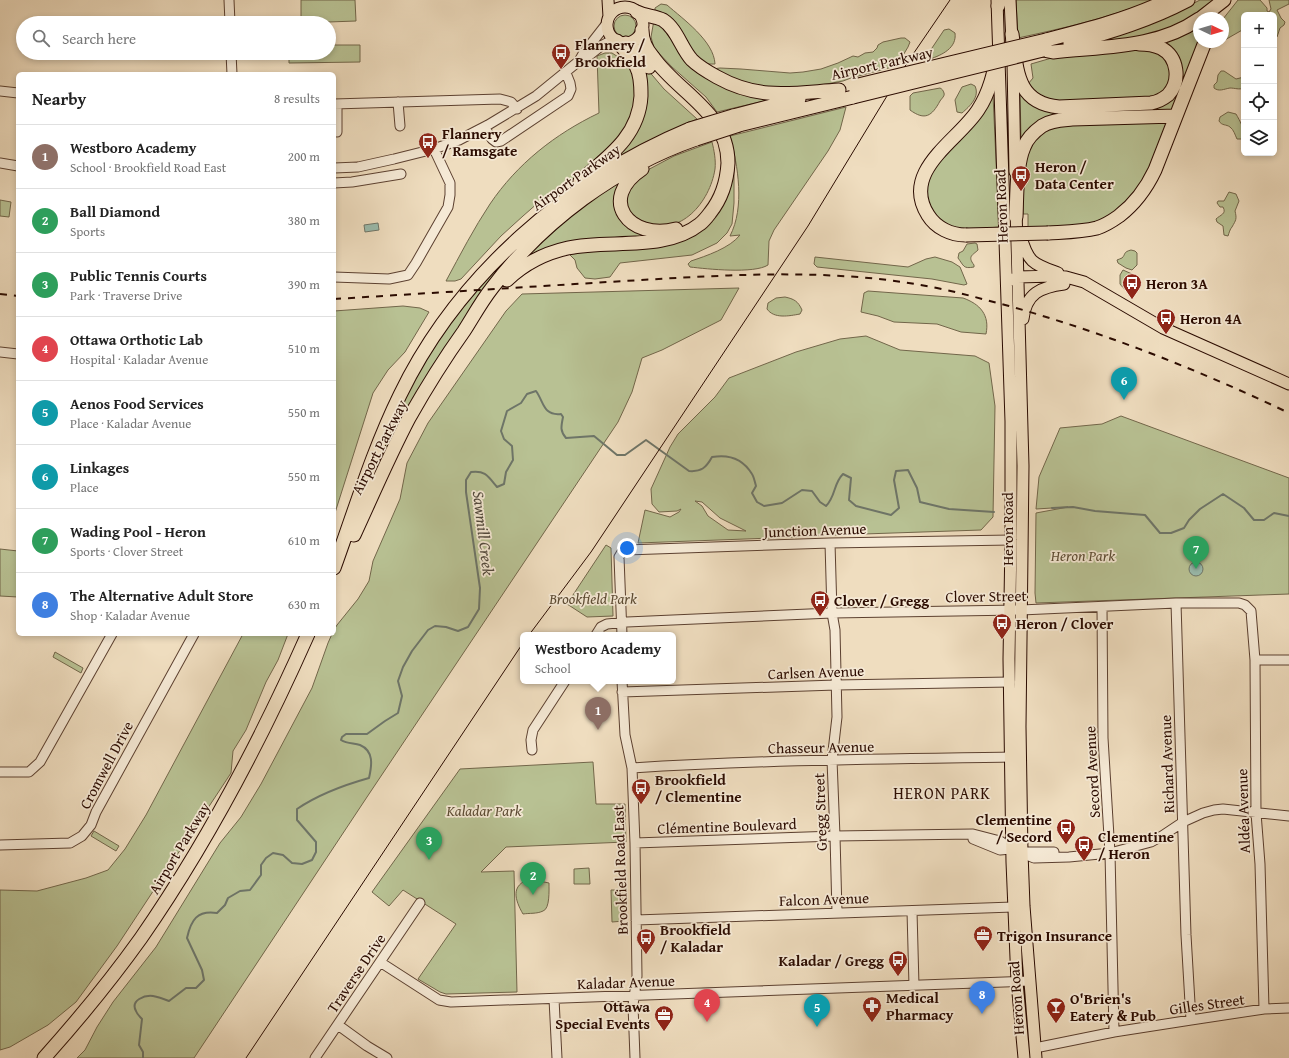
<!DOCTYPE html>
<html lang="en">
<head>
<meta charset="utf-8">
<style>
  :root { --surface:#fff; --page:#f2f2f2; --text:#222; --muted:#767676; --line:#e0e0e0; --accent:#7c3aed }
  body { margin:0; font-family:"Gentium Book Plus",serif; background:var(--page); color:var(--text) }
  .controls { position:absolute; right:12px; top:12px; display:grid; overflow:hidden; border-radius:6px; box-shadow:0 2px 6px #0003 }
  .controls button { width:36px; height:36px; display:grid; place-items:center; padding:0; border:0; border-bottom:1px solid var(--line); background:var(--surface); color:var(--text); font:20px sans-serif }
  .compass { position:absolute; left:1193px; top:12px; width:36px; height:36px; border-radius:50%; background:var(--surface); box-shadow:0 2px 6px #0003; rotate:94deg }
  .you { position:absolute; left:627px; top:548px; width:14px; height:14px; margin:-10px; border:3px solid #fff; border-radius:50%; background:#1a73e8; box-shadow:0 0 0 6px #1a73e833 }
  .badge { display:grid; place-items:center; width:26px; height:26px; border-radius:50%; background:var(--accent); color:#fff; font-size:13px; font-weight:700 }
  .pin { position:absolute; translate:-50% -33px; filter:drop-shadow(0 1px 2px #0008) }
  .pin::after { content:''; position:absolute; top:21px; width:14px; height:12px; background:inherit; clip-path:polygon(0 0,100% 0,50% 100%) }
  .popup { position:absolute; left:520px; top:632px; width:156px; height:52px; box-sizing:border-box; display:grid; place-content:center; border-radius:6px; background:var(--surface); filter:drop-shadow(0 1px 3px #0005); font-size:13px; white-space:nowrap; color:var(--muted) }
  .popup b { font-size:15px; color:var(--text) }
  .popup::after { content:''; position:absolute; left:50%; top:100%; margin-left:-8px; border:8px solid transparent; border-top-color:var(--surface) }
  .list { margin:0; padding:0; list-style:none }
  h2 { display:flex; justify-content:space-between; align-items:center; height:52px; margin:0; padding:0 16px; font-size:17px }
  h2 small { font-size:13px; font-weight:400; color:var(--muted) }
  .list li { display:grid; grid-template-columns:26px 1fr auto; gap:12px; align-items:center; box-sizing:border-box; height:64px; padding:0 16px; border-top:1px solid var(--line) }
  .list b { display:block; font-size:15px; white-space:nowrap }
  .list p { margin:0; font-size:13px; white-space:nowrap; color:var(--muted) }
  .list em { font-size:13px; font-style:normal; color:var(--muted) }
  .icon { flex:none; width:22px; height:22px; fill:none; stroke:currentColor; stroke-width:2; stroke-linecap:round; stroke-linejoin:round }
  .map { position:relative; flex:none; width:1289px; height:1058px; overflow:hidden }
  .search { position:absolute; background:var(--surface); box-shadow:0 2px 6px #0003; left:16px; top:16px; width:320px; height:44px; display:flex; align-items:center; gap:10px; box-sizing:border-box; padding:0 14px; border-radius:22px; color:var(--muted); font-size:15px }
  .panel { position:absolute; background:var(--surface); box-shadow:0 2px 6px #0003; left:16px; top:72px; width:320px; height:564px; border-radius:6px }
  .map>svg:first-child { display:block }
  .green { fill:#b8c193; stroke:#72664a; fill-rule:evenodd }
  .water { fill:#9abcae; stroke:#6e7568 }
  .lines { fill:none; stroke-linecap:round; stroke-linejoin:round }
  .stream { stroke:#6e7568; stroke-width:2 }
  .minor-casing { stroke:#5c4030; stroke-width:11 }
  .major-casing { stroke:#2b0b00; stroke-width:13 }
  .highway-casing { stroke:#2b0b00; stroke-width:15 }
  .minor { stroke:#f5e9d5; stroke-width:9 }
  .major { stroke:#efddbf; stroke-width:11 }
  .highway { stroke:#efddbf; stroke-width:13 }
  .tram { stroke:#2b0b00; stroke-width:1 }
  .rail { stroke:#2b0b00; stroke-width:2; stroke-dasharray:7 7; stroke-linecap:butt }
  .highway-bridge-casing { stroke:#2b0b00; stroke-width:15; stroke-linecap:butt }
  .highway-bridge { stroke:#efddbf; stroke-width:13 }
  .labels { text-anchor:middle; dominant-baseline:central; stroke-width:3.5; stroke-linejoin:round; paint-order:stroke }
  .poi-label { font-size:15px; font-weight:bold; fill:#2b0b00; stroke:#f5e9d5; text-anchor:start }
  .street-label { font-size:15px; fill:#2b0b00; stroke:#f5e9d5 }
  .park-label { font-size:15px; font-style:italic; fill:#5c4b33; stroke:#f5e9d5 }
  .water-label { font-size:16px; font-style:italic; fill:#52493d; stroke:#f5e9d5 }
  .neighbourhood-label { font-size:16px; letter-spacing:1px; fill:#2b0b00; stroke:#f5e9d5 }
</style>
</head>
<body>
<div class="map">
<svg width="1289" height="1058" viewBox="0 0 1289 1058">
  <rect width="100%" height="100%" fill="#efddbf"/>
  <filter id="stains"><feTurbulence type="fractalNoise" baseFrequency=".005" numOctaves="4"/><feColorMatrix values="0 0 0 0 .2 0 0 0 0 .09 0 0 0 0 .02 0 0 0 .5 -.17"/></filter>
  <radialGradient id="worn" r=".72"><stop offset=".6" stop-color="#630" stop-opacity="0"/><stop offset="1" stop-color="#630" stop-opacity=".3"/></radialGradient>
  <path class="green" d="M301,0h54l1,21 -55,2z
    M1016,0h137c-44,18 -89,28 -135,38z
    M1200,0h20l-15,11 -49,25 -61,6c37,-10 71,-24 105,-42z
    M1238,0h22l7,8v3l2,1 2,-3 -2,-9h20v4l-12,6 4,8 4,4 -1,3 -4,3 -3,9 -3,1v-23h-30v14l-21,12v-22z
    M661,4l6,1c16,14 47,36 48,59h-10l-50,-52v-4z
    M614 26a11 11 0 1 1 22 0a11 11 0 1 1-22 0Z
    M654,20l7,2 29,41 82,36 -55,13 -11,-15 -34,-30 -18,-19 -3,-11z
    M1199,22v20l-25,66 -4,3 -104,5 -45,25 -1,-52 9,11 115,8 33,-20 -14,-45z
    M949,29l6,4c2,15 -13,22 -25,26l-4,-2 18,-27z
    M901,38h4l5,4 -2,5 -6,10 -10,10 -41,11 -8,3 -33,6 -20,3 -39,-4 -39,-17 8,-1 21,1 49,4 13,-1 18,-3 17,-6 15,-7 5,1 7,-4 8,-1 4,-4 1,-3 5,-3z
    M329,45h31v17l-71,1v-10h40z
    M1138,47l24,5 10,15 -3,21 -17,11 -109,2 -15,-17 5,-6 -2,-14 24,-7z
    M605,53h7l17,11 9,19 -6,33 -19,30 -36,31 -30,18 -24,21 -22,20 -40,43 -6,2h-9c14,-26 28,-53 44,-77 27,-40 65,-70 109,-91l-2,-57z
    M647,69l17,20 33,30 -51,23 -38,21 25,-28 8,-63z
    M1221,71h3l12,8 8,-2v11c-5,2 -9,0 -14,0 -6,1 -11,4 -16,0v-3l3,-3 1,-7z
    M971,84l4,2c5,11 -5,20 -13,27l-5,-1 -2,-12 7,-13z
    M940,88c2,1 3,2 4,5 1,3 -2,5 -4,8 -8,15 -15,20 -30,9v-14l3,-3z
    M993,95l6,132c-15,1 -35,5 -49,-1 -15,-6 -26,-24 -25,-39 1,-4 2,-9 3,-12l58,-68z
    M846,107l-6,23 -12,21 -54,79 -5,11 -1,24c-14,9 -61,4 -78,2l-2,-3 3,-3c15,-5 39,-13 49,-26l-10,1c15,-29 8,-70 0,-100z
    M1228,112l8,2c4,7 8,14 8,22l-3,3h-4c-2,-4 -3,-9 -7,-12 -4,-3 -8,-1 -11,-6l1,-4z
    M1170,118l-17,49 -22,36 -33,19 -28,5h-42v-13h-5l-1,-39 6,-26 19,-22z
    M712,142c2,8 4,18 3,27 -5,33 -35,69 -70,53 -7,-3 -16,-8 -18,-16 -1,-5 -1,-11 -1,-16l16,-17 32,-17z
    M732,154l2,17v32l-2,21 -5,9 -10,10 -25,12 -72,8 -10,14 -15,2 -10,-1 -8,-10 -2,-8 -5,-5v-3l132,-24z
    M623,178l-4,28 39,28 -135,26 40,-39z
    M1229,192l7,2 3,7 -4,10c2,8 1,9 -3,16 -2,2 -3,6 -4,9l-4,-1 -1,-9 -6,-4 -1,-3c4,-4 11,-5 7,-12h-3l-3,-4 1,-2h6z
    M0,200l11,2 -2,15 -9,-1z
    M539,225l-73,91 -33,51 -57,103 -6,13 4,-18 43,-95 52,-75z
    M975,243l2,1 1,6c-5,5 -11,6 -4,15v2c-11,2 -10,-1 -16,-9l1,-5 4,-2 4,-7z
    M1131,250l4,1 2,2v12l-5,5 -6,-2 -8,-5 -1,-3c2,-1 3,-1 5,-2 4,-4 1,-6 9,-8z
    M815,257l93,10 18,-8 9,-2 17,5 8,5 7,17 -3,1 -32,-6 -115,-12 -3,-3z
    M1123,270l9,4v16c-5,2 -9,-2 -12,-6v-9z
    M739,288l-18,32 -59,30 -20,8 -10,34 -14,30 -251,375 -173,261h-117l8,-8 12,-23 16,-25 43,-55 64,-104 21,-26 20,-33 51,-96 16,-45 4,-9h2v-4l3,-5 21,-26 11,-18 4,-20 27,-62 7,-36 21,-40 78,-112 16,-17z
    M868,291l95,7c17,6 27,17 23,36l-25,-2 -24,-8 -43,-2 -16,-6 -17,-4 3,-19z
    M785,297c9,2 13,4 17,13l-2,4c-11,2 -26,5 -33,-5l1,-6 8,-5z
    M403,306l17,2 9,4 -24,40 -17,18 -15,23 -39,123v-205z
    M866,336l34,14 75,6 14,7 6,43 -2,111 -12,13 -176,6 -7,-3 1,4 -161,6 7,-33 25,7 9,-5 2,-3 -4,2 -18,1 -7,-8 -1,-15 19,-42 8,-13 37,-37 14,-19 67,-26 44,-13zM695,501l7,1 18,16 26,13 -18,-1 -20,-14 -6,-10z
    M1121,416l168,62v116l-253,9 -1,-10 1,-80 32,-6 -32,2 3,-32 21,-49 42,-4z
    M606,545l5,3 2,68 -26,1 -20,-13z
    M0,549l18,2v46l-18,-1z
    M243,634h45l-10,26 -12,22 -20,48 -13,21 -2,22 -114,173 -41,56 -28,23 -38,22 -10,3v-160l37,1 49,-13 22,-8 17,-21 21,-34z
    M55,652l28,16 -2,5 -28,-16z
    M593,762l3,42h29l1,38 -120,5 -25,25 33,-1 3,121 -71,2 -6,-2 -22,-13 38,-55 -53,-34 -14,16 -17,-14 88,-123z
    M94,831l25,15 -3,5 -25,-15z
    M589,868l1,16h-16v-15z
    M530,879l19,4c0,7 1,26 -6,28 -6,3 -14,2 -20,3 -8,-14 -13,-29 7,-35z
    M611,890h11l2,31 -12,1z"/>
  <path class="water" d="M378,223l1,7 -14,2 -1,-7z
    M1189 569a7 7 0 1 1 14 0a7 7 0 1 1-14 0Z"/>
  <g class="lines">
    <path class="stream" d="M1052,508l21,-1 22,4 50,4 15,18h11l13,-5 5,-8 11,-11 23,-15 21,14 10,12h10l10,-7 15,3
      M143,1058v-6l-4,-7 3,-26c-2,-2 -5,-5 -6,-8 -6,-11 9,-16 17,-15 6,1 11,3 16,5l17,-13h10l8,-8 -2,-10 -15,-32c4,-18 10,-28 30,-25l8,-8 3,-7 12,-7 10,-1 11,-15v-10l5,-7 7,-5 10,2 9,8 10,1 10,-4 4,-8v-10l-19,-22v-11c22,-15 47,-24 72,-31 3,-13 5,-27 -9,-33 -6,-2 -13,-1 -19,-5l1,-3 4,-3h21l18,-13 13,-8 4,-17 -4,-15 5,-14 9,-16 16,-21 7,-4 11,1 12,4 10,-4 11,-18 1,-21 -14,-96v-12l5,-8c14,-2 17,4 26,15l7,-3 2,-12 7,-12 -1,-14 -8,-7 -3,-8 6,-20 14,-8 6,-9 9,-3c8,11 7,25 25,23l2,3c-2,10 -3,14 3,21l28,-2 23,19h8l21,-15 43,31c12,1 17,-3 23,-14 17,-3 31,2 40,17 2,3 3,9 4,12l-4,7 5,9 7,4 18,-3 20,-13 10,1 8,11 6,4c10,-10 7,-22 17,-32l8,4 -2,22 7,6 35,9 8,-7 -5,-28 2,-9 12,-1 9,18 3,14 29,7 45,3"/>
    <g class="minor-casing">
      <path id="minor" d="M229,0l1,23
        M231,53l1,21
        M579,61l4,-7 25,-32
        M0,91l18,2
        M398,102l2,24
        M334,104l166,-5 11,3 6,7
        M337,104v28
        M484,127l8,12 4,3 5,-1 67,-45 3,-7 -1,-6 -4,-10
        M0,163l18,3
        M334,168l24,-1 36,-8 40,-10 25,-9 29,-15 48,-29 43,-35 7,-3 15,-12 13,-7
        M334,183l18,-1 49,-8
        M334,277l55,2 19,-4 8,-12 32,-56 2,-12v-12l-16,-34
        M0,352l18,2
        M830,543l2,70 3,17 2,87 -5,43 3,76 2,77
        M1176,603l10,332 5,85
        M1102,607l1,131 7,115 4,179
        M596,635l5,-8 6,-3 20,-2 205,-9 189,-3 155,-7h63l6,2 6,6 4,49 1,153 4,51 4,145
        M622,635l-3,-78 3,-5 4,-2 204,-7 181,-3
        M1255,660h34
        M622,681l3,54 7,33 3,75 2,133 -4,29 2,53
        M622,692l214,-7 174,-3
        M532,750l-1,-10 2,-10 32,-49
        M632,768c126,-8 252,-9 378,-11
        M0,772h29l11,-10 72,-128
        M973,839l27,11 11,-1
        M635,843l200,-7 138,-2 27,7 11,8 23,9 35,-1 41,-4 41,-11 11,-6 21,-14 20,-9 11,-3 9,-1 66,7
        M0,845l70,-2 12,-7 9,-11 5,-13 98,-178
        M1023,852h31
        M912,911l2,75
        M636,920l377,-13
        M380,962l59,38 12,2 579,-21
        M554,999l3,59
        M338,1025l29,21 20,12
        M1035,1048l79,-16 77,-12 73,-11 25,-1
        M315,1058l105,-155"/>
    </g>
    <g class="major-casing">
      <path id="major" d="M608,0l1,17
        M997,0l14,421v119l-2,119 3,203 5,120 7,76
        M1010,0l2,42
        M607 25a18 18 0 1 1 36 0a18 18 0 1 1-36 0Z
        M1013,63l2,109
        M1016,209l7,257 -3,261 2,125 2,54 12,152
        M1021,237c7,26 13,27 37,36
        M1011,280l7,-3 36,-1 12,1 18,5 79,46 126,56
        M1023,319c3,-26 18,-32 41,-35"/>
    </g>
    <g class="highway-casing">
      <path id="highway" d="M998,6l2,-6
        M637,12c8,4 18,4 26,8 14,9 18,28 29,40 7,7 16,12 25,17 43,24 76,16 122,13
        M1201,18l23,-18
        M1012,34c5,34 3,69 47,73l92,-4c6,-1 12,-4 17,-8 13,-14 10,-38 -7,-47 -7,-3 -15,-4 -22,-4
        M1046,40c43,-11 82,-21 122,-40
        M626,43l13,11 10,13
        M1070,43c41,-11 80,-23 118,-43
        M1043,50l10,2c50,-6 103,-3 146,-33
        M733,116l66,-17
        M739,125l114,-28
        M642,169c-45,30 -13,72 34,60
        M580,181c28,-24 59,-45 61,-85 0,-10 0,-21 -5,-30 -5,-9 -12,-17 -19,-25
        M1016,217c1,-20 0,-52 8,-70 3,-8 11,-16 18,-21 9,-6 20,-6 30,-7l104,-3
        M1048,233c16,-1 33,-1 49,-5 9,-3 15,-7 22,-12 17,-13 27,-27 36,-46l50,-128
        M966,235c-15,0 -30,-7 -38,-20 -28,-44 30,-74 50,-105 12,-18 16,-38 20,-58
        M507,280c17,-16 38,-27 61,-32 41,-9 97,4 132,-24 4,-3 7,-7 10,-11 12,-15 17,-32 18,-50 0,-51 -50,-70 -75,-106 -7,-8 -11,-16 -11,-27
        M354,535c18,-39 35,-79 55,-117 17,-30 35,-59 55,-87 9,-14 17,-29 28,-43 51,-67 124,-121 204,-149
        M334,568c21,-58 39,-118 66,-173 58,-120 168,-215 290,-266
        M44,1058c34,-38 67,-78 97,-120 66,-95 120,-198 167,-304"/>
    </g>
    <use href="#minor" class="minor"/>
    <use href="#major" class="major"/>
    <use href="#highway" class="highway"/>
    <path class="tram" d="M529,635l62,-83 26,-39 191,-287 99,-163 43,-63
      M246,1058l277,-415"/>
    <path class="rail" d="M0,294l18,2
      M334,299c97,-6 193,-12 290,-18 104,-6 210,-14 313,7 25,5 48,12 72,18 96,27 190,64 280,107"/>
    <g class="highway-bridge-casing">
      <path id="highway-bridge" d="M854,86l192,-46
        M853,97l190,-47
        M690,129l43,-13
        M696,139l43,-14
        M966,235l82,-2"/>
    </g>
    <use href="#highway-bridge" class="highway-bridge"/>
  </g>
  <defs>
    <g id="bus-pin" transform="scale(1)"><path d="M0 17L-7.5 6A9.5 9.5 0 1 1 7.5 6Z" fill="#8f2418" stroke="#f5e9d5"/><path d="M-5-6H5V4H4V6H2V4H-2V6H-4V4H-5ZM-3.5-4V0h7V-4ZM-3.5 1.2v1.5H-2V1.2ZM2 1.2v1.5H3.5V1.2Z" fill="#fff"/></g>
    <g id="office-pin" transform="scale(1)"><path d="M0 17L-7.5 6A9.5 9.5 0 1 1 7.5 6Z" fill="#8f2418" stroke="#f5e9d5"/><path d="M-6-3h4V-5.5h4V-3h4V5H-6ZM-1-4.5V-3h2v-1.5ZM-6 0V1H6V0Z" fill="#fff"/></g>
    <g id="pharmacy-pin" transform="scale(1)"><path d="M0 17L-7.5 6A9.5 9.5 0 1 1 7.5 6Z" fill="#8f2418" stroke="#f5e9d5"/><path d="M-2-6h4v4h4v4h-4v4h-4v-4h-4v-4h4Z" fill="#fff"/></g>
    <g id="bar-pin" transform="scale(1)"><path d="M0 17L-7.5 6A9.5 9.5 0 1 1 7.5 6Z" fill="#8f2418" stroke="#f5e9d5"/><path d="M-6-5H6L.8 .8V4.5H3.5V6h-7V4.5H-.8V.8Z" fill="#fff"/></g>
  </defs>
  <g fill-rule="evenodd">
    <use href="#bus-pin" x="561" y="53"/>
    <use href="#bus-pin" x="428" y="142"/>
    <use href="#bus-pin" x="1021" y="175"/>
    <use href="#bus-pin" x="1132" y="283"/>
    <use href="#bus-pin" x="1166" y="318"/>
    <use href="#bus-pin" x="820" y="600"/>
    <use href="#bus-pin" x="1002" y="623"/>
    <use href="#bus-pin" x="641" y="788"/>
    <use href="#bus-pin" x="1066" y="828"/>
    <use href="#bus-pin" x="1084" y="845"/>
    <use href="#office-pin" x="983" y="935"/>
    <use href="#bus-pin" x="646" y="938"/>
    <use href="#bus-pin" x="898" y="960"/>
    <use href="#pharmacy-pin" x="872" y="1006"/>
    <use href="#bar-pin" x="1056" y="1007"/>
    <use href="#office-pin" x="664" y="1015"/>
  </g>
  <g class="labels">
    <g class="poi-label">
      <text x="575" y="44">Flannery /<tspan x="575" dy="17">Brookfield</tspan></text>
      <text x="442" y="133">Flannery<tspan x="442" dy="17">/ Ramsgate</tspan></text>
      <text x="1035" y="166">Heron /<tspan x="1035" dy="17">Data Center</tspan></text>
      <text x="1146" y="283">Heron 3A</text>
      <text x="1180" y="318">Heron 4A</text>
      <text x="834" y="600">Clover / Gregg</text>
      <text x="1016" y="623">Heron / Clover</text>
      <text x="655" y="779">Brookfield<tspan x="655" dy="17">/ Clementine</tspan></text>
      <text x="1052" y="819" text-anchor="end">Clementine<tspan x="1052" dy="17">/ Secord</tspan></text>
      <text x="1098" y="836">Clementine<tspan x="1098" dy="17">/ Heron</tspan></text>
      <text x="660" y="929">Brookfield<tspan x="660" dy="17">/ Kaladar</tspan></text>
      <text x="997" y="935">Trigon Insurance</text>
      <text x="884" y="960" text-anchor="end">Kaladar / Gregg</text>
      <text x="886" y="997">Medical<tspan x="886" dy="17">Pharmacy</tspan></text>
      <text x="1070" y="998">O'Brien's<tspan x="1070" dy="17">Eatery &amp; Pub</tspan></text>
      <text x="650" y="1006" text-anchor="end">Ottawa<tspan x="650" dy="17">Special Events</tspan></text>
    </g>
    <g class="street-label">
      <text transform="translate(882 63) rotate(-13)">Airport Parkway</text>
      <text transform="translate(576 177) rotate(-35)">Airport Parkway</text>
      <text transform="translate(1001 206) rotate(-92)">Heron Road</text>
      <text transform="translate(379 447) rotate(-63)">Airport Parkway</text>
      <text transform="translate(1007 529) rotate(-90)">Heron Road</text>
      <text transform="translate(815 530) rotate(-2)">Junction Avenue</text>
      <text transform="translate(986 596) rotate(-1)">Clover Street</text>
      <text transform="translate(816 672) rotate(-2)">Carlsen Avenue</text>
      <text transform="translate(821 747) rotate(-1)">Chasseur Avenue</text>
      <text transform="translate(1167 764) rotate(-92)">Richard Avenue</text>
      <text transform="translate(106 765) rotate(-62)">Cromwell Drive</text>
      <text transform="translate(1092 772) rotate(-93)">Secord Avenue</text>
      <text transform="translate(1243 811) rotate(-92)">Aldéa Avenue</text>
      <text transform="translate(820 812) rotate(-92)">Gregg Street</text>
      <text transform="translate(727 826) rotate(-2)">Clémentine Boulevard</text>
      <text transform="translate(179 848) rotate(-59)">Airport Parkway</text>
      <text transform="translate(620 870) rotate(-92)">Brookfield Road East</text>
      <text transform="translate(824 899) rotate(-2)">Falcon Avenue</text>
      <text transform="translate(356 973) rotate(-56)">Traverse Drive</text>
      <text transform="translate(626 982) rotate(-2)">Kaladar Avenue</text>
      <text transform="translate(1016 998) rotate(-94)">Heron Road</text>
      <text transform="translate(1207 1004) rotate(-8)">Gilles Street</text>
    </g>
    <g class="park-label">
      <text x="1083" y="555">Heron Park</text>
      <text x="593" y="598">Brookfield Park</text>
      <text x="484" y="810">Kaladar Park</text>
    </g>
    <g class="water-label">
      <text transform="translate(484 533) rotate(83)">Sawmill Creek</text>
    </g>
    <g class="neighbourhood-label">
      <text x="942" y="793">HERON PARK</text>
    </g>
  </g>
  <rect width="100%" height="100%" filter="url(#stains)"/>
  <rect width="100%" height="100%" fill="url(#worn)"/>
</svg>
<div class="controls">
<button>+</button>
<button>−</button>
<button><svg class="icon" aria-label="locate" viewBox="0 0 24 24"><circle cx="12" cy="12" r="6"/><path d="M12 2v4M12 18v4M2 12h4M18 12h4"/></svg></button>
<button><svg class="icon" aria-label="layers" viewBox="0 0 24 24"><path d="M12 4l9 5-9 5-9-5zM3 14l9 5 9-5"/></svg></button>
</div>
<svg class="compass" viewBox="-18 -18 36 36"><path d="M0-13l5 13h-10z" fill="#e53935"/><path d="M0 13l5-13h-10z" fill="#767676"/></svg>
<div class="you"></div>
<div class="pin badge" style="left:598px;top:730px;background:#8d6e63">1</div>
<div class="popup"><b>Westboro Academy</b>School</div>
<div class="pin badge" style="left:533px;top:895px;background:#2e9e5b">2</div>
<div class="pin badge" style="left:429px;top:860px;background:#2e9e5b">3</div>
<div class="pin badge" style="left:707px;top:1022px;background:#e0444e">4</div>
<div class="pin badge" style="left:817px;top:1027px;background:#0f9aa8">5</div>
<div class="pin badge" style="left:1124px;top:400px;background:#0f9aa8">6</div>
<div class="pin badge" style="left:1196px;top:569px;background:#2e9e5b">7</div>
<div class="pin badge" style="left:982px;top:1014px;background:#3f7fe0">8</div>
<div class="search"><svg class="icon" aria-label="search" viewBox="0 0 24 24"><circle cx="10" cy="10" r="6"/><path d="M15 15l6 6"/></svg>Search here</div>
<section class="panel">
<h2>Nearby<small>8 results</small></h2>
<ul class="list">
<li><span class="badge" style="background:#8d6e63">1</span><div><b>Westboro Academy</b><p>School · Brookfield Road East</p></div><em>200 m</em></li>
<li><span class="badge" style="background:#2e9e5b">2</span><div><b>Ball Diamond</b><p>Sports</p></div><em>380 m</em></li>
<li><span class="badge" style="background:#2e9e5b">3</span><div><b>Public Tennis Courts</b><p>Park · Traverse Drive</p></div><em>390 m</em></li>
<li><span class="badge" style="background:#e0444e">4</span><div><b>Ottawa Orthotic Lab</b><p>Hospital · Kaladar Avenue</p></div><em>510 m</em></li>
<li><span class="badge" style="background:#0f9aa8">5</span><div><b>Aenos Food Services</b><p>Place · Kaladar Avenue</p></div><em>550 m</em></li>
<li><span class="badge" style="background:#0f9aa8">6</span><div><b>Linkages</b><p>Place</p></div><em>550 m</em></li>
<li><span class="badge" style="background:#2e9e5b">7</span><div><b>Wading Pool - Heron</b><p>Sports · Clover Street</p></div><em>610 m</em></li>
<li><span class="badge" style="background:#3f7fe0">8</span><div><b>The Alternative Adult Store</b><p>Shop · Kaladar Avenue</p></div><em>630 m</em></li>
</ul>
</section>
</div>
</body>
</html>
